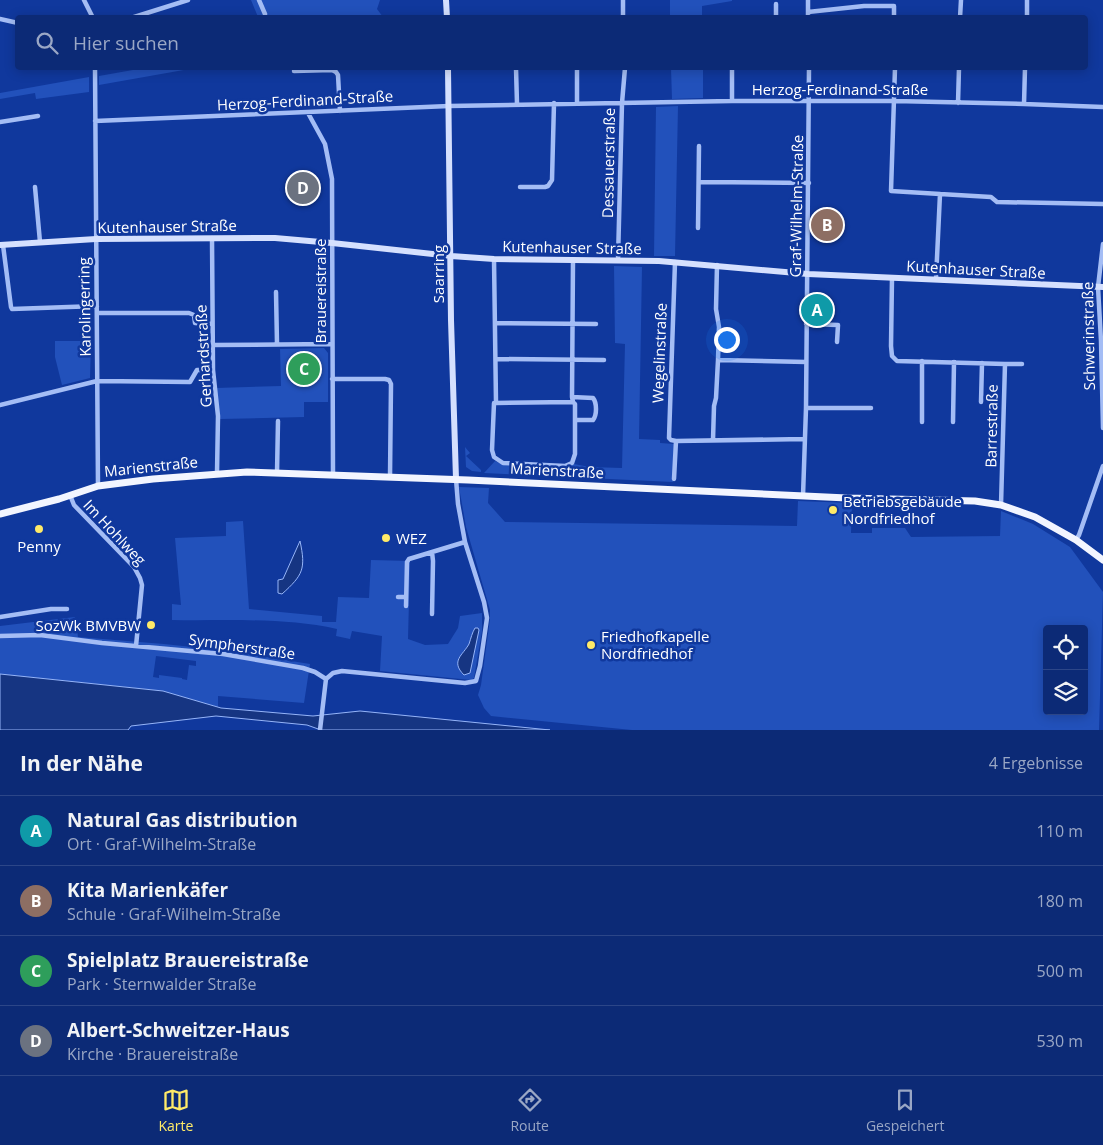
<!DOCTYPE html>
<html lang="de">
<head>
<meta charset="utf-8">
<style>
  :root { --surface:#0c2a76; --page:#15327b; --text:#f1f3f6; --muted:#9aa7c5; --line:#2c4688; --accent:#ffea68 }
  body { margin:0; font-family:"Open Sans",sans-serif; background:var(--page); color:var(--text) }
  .controls { position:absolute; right:15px; bottom:15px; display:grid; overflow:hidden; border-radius:5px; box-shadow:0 2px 12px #0003 }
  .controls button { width:45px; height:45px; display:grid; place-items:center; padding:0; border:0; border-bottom:1px solid var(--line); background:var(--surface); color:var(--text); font:25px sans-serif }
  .you { position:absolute; left:726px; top:339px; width:18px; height:18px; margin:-12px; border:4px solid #fff; border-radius:50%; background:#1a73e8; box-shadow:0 0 0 8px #1a73e833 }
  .badge { display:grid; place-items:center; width:32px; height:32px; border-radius:50%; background:var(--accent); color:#fff; font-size:16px; font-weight:700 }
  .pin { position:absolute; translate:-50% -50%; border:2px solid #fff; box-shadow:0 1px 5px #0006 }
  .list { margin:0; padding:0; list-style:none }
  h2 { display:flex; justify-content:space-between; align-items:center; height:65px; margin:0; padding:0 20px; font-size:21px }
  h2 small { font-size:16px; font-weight:400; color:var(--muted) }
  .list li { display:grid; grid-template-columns:32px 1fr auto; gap:15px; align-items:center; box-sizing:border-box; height:70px; padding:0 20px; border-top:1px solid var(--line) }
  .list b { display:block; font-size:19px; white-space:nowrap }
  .list p { margin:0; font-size:16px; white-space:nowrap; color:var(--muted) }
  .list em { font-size:16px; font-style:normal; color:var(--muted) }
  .icon { flex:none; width:28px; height:28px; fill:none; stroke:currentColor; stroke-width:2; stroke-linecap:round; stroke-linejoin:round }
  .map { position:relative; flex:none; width:1103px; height:730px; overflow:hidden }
  .search { position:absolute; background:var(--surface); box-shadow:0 2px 12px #0003; left:15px; right:15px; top:15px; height:55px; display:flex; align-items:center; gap:12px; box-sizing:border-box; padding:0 18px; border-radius:5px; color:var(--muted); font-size:19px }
  .sheet { height:345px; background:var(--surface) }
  nav { display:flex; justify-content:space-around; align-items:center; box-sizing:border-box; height:70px; border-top:1px solid var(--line); background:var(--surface); font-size:14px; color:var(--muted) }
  nav a { display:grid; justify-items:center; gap:2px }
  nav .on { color:var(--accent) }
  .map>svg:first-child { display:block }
  .green { fill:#2251bb; fill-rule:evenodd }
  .water { fill:#163582; stroke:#96b5f9 }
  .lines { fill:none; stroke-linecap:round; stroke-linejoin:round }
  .street { stroke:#a4bdf5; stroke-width:4.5 }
  .secondary { stroke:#d5e0fe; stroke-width:6 }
  .primary { stroke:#f2f5ff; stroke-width:7 }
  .poi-dot { fill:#ffea68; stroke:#10389d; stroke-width:2 }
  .labels { text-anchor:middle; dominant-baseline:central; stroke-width:5; stroke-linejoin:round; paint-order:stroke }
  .street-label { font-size:15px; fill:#fff; stroke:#10389d }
  .poi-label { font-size:15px; fill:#fff; stroke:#10389d; text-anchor:start }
</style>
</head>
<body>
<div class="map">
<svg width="1103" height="730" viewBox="0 0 1103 730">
  <rect width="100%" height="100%" fill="#10389d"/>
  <path class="green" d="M251,0h129l-3,9 6,8h-125z
    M670,0h62v1l-30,5v11l-32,1z
    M144,68h51l-96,17v-9z
    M671,68h32v30l-31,1z
    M89,77v15l-53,7 -1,-6 -35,6v-6z
    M678,106l-3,150h-21l2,-149z
    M614,266l28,1 -3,172 21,1v3l14,1 -1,38 -189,-9 11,-12 9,4 62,3 8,-4 16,3 32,1 3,-124 -10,-1z
    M55,341h36l-1,37 -28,7 -7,-28z
    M324,348l4,5v49h-24v15l-84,2 -4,-31 65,-2 -1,-37z
    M465,447l5,6 -4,3 15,14v2l-9,-1 -6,-4z
    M459,487l30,1 -1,15 17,19 292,4 1,-25 54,2 -1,30h21v-5h33l6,9 89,-1 1,-25 32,13 37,23 33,45 -4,138h-467l-141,-14 -7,-8 -6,-13 3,-10 9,-66v-9l-24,-83zM1047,629h37v82h-37z
    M243,521l6,88 73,7v6h14l2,-25 31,1 2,-38 39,1 -2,78 17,6 23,-1 10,-16 2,-12 22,-3v18l-8,47 -3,2 -91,-9 2,-35 -30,-5 -2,8 -14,-3 1,-7c-54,-12 -110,-8 -165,-9v-16l9,1 -6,-67 51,-2v-14z
    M75,617l3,20 86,7 66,7 80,13 -6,39 -86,-7v11l-55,-16 -163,-17v-48zM156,656l40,5v5l-7,-1 -2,15 -5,-1v-1l-23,-3v3l-6,-1z"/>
  <path class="water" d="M300,541c6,28 3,34 -18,53l-4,-1v-13l5,-1z
    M475,628h3l1,2 -9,43 -6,2c-14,-14 -1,-20 5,-31 2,-6 3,-11 6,-16z
    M0,674l163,17 58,17 92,8 47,-5 190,19h-229l-14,-5 -91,-9 -85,10 -3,4h-128z"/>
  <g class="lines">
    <path class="street" d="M84,0l9,18
      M259,0l6,14
      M623,0v18
      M808,0v18
      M776,4v14
      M808,12l56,-6h30v12
      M131,18l57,-18
      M960,18l1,-18
      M1027,18v-18
      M0,19l18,4
      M95,68l3,418
      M516,68l1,36
      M577,68v35
      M732,68v33
      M895,68l-4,123 49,3 -4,85
      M294,71l38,-1 4,2 2,3 2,36
      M958,103l1,-35
      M1024,104l1,-36
      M308,113l17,31 7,35 1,296
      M95,121l354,-15 283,-5h163l129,3 79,3
      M0,122l38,-6
      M699,182l110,1
      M35,187l5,55
      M520,187h25l3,-1 4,-6 2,-77
      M940,194l51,3 6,5 106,2
      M698,228l1,-82
      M212,238l1,132 5,46 -1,57
      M1103,244l-5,43 3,54 2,87
      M3,245l8,62 1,2 85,-3
      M494,259l2,144h-2l-2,47 2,7 9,6 62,3 7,-3 3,-9v-50l-2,-2 -1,-5 1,-137
      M618,260l4,-157 3,-35
      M675,262l-6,176 2,2 5,1
      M892,278l-1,68 1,10 5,5 108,3
      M276,292l1,52
      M97,313h92l5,2 1,8 17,1
      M495,323l101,1
      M806,324l32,1 -1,17
      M212,345l120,-1
      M496,359l108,1
      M718,360l88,2
      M332,379h53l4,1 2,4 -1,93
      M572,397l21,1c4,5 4,17 0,22h-18
      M981,402l1,-39
      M496,403l77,-1
      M0,405l97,-24 93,1 7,-12h16
      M806,408h65
      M922,422v-61
      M953,422l1,-60
      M713,440l1,-34 2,-8 2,-38 1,-33 -3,-18 1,-44
      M277,473l1,-52
      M674,479l2,-38 128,-2
      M70,495l4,10 60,62 6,11 2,7 -6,61
      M803,496l3,-88 3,-340
      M1001,505l4,-141h17
      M1076,540l3,-5 24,-69
      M432,552l1,9 -1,53
      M398,597h8
      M406,606l1,-44 2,-3 56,-17
      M0,617l51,-8h16
      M0,636l40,-1 62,8 121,11 80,14 12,4 11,7
      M326,679l7,-6 9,-2 123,12 11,-2 4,-15 7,-48 -3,-16 -19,-60 -7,-38 -2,-25
      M320,730l6,-51"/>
    <path class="secondary" d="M446,0l1,18
      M448,68l3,252 5,159
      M0,245l96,-6 179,-1 57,5 119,13 43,3 165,2 149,13 295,13"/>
    <path class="primary" d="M0,514l59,-15 39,-13 55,-7 94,-7 221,8 379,18 128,3 26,4 34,12 41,23 27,20"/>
  </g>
  <g class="poi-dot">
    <circle cx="833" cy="510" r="5"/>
    <circle cx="39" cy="529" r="5"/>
    <circle cx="386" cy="538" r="5"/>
    <circle cx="151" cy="625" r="5"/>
    <circle cx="591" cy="645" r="5"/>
  </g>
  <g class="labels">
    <g class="street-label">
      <text x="840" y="89">Herzog-Ferdinand-Straße</text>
      <text transform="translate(305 100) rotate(-3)">Herzog-Ferdinand-Straße</text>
      <text transform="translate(608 163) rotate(-89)">Dessauerstraße</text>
      <text transform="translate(796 206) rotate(-89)">Graf-Wilhelm-Straße</text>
      <text transform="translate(167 226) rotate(-1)">Kutenhauser Straße</text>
      <text transform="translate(572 247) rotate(1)">Kutenhauser Straße</text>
      <text transform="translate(976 269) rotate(3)">Kutenhauser Straße</text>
      <text transform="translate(438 274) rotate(-90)">Saarring</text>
      <text transform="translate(320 291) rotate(-90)">Brauereistraße</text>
      <text transform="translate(84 307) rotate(-91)">Karolingerring</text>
      <text transform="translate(1088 336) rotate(-91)">Schwerinstraße</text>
      <text transform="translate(659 353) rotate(-88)">Wegelinstraße</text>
      <text transform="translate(203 356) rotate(-93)">Gerhardstraße</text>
      <text transform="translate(991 426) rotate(-89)">Barrestraße</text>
      <text transform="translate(151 466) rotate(-6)">Marienstraße</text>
      <text transform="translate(557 470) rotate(3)">Marienstraße</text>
      <text transform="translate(115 532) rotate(47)">Im Hohlweg</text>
      <text transform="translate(242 646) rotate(8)">Sympherstraße</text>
    </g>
    <g class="poi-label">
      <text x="843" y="501">Betriebsgebäude<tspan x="843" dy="17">Nordfriedhof</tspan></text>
      <text x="396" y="538">WEZ</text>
      <text x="39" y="546" text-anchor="middle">Penny</text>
      <text x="141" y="625" text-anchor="end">SozWk BMVBW</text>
      <text x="601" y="636">Friedhofkapelle<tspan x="601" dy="17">Nordfriedhof</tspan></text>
    </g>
  </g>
</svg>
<div class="controls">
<button><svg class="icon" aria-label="locate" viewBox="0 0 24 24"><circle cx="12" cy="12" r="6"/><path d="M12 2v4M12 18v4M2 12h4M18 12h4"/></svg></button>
<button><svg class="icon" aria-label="layers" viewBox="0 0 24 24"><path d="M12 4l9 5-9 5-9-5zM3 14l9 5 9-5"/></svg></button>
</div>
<div class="you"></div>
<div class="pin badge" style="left:817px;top:310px;background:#0f9aa8">A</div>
<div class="pin badge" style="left:827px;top:225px;background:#8d6e63">B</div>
<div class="pin badge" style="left:304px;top:369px;background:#2e9e5b">C</div>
<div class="pin badge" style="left:303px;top:188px;background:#6b7280">D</div>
<div class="search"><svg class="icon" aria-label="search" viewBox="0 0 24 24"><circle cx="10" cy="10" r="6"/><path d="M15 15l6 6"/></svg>Hier suchen</div>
</div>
<section class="sheet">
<h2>In der Nähe<small>4 Ergebnisse</small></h2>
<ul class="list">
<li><span class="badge" style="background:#0f9aa8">A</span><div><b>Natural Gas distribution</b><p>Ort · Graf-Wilhelm-Straße</p></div><em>110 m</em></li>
<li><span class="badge" style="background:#8d6e63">B</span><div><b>Kita Marienkäfer</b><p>Schule · Graf-Wilhelm-Straße</p></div><em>180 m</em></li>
<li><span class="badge" style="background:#2e9e5b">C</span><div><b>Spielplatz Brauereistraße</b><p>Park · Sternwalder Straße</p></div><em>500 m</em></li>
<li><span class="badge" style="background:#6b7280">D</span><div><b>Albert-Schweitzer-Haus</b><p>Kirche · Brauereistraße</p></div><em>530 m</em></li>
</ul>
</section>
<nav>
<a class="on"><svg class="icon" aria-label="map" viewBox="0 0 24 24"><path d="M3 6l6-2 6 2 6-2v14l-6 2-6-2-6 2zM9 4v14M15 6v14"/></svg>Karte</a>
<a><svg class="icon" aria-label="directions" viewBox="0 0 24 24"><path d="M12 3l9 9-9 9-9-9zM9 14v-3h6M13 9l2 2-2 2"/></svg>Route</a>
<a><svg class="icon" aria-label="saved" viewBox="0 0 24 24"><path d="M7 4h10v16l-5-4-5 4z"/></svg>Gespeichert</a>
</nav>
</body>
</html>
